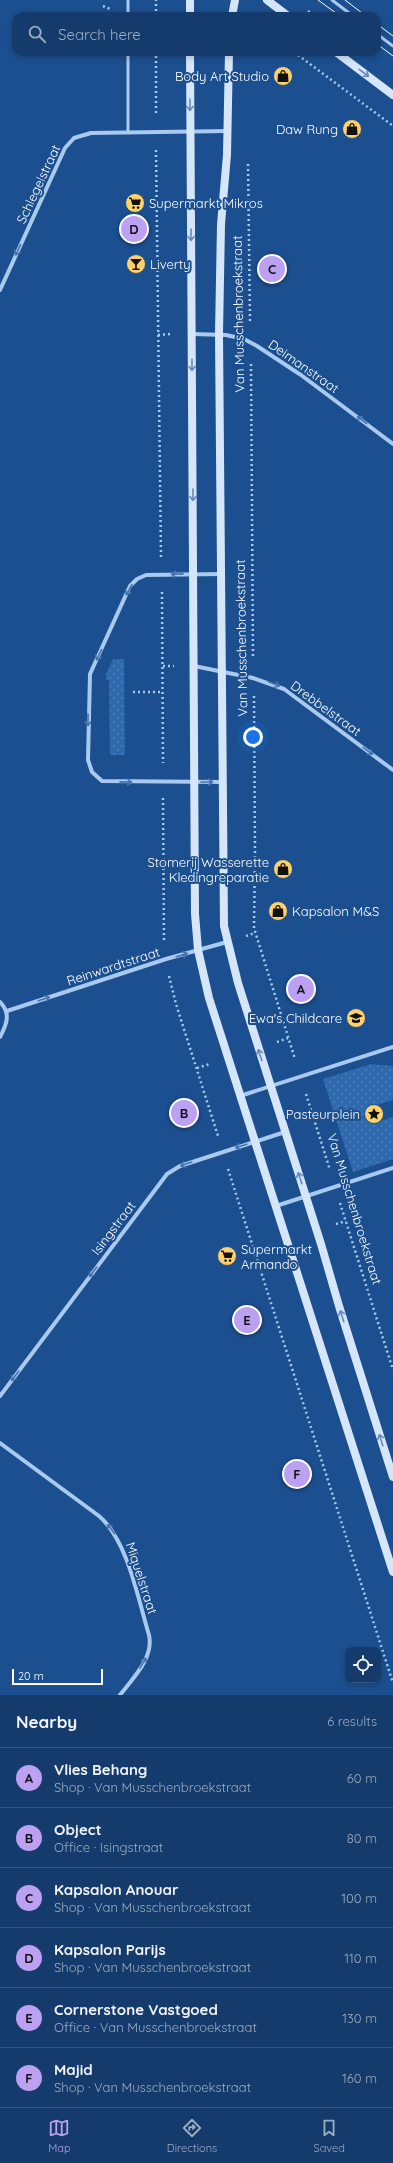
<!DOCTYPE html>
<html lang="en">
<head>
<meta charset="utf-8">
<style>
  :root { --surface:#143b6b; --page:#1d4271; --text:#f1f3f6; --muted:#9dadc1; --line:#33557e; --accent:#bca0f2 }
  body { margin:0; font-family:Quicksand,sans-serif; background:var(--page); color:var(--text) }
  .controls { position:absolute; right:12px; bottom:12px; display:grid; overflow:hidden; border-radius:8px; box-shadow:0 2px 6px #0003 }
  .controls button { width:36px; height:36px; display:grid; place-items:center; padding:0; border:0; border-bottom:1px solid var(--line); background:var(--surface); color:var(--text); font:20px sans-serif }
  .scale { position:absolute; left:12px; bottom:10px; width:91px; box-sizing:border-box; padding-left:4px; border:2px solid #fff; border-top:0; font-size:11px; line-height:14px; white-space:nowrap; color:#fff; -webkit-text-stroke:3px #1b4f8f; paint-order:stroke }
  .you { position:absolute; left:253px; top:737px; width:14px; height:14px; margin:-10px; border:3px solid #fff; border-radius:50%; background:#1a73e8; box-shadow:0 0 0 6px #1a73e833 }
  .badge { display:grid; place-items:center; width:26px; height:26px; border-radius:50%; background:var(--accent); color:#111; font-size:13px; font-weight:700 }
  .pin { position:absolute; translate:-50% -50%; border:2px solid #fff; box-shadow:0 1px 4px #0006 }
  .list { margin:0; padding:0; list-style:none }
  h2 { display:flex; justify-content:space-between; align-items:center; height:52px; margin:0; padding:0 16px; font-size:17px }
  h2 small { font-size:13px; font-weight:400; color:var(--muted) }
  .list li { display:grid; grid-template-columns:26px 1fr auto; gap:12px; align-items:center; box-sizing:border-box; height:60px; padding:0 16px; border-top:1px solid var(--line) }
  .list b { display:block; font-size:15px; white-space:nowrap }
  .list p { margin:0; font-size:13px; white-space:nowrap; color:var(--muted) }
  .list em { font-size:13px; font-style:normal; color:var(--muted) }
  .icon { flex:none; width:22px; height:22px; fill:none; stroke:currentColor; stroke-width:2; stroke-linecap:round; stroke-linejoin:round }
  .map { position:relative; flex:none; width:393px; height:1695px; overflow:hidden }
  .search { position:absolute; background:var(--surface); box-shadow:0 2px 6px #0003; left:12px; right:12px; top:12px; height:44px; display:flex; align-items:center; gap:10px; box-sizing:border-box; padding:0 14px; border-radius:12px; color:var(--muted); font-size:15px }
  .sheet { height:412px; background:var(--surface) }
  nav { display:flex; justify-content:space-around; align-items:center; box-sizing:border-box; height:56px; border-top:1px solid var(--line); background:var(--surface); font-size:11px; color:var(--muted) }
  nav a { display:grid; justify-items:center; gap:2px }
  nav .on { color:var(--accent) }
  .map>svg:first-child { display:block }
  .grass { fill:url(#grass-dots) }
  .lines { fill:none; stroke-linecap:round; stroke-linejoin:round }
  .path { stroke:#a9c9ee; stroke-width:2.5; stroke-dasharray:2 3; stroke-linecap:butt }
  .lane { stroke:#a9c9ee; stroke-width:3 }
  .street { stroke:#a9c9ee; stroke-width:4 }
  .secondary { stroke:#d6e6fa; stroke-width:8 }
  .tram { stroke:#fff; stroke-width:1 }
  .oneway { stroke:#668bba }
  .oneway2 { stroke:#4674ac }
  .labels { text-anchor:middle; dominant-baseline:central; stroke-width:4; stroke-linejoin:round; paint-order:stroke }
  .poi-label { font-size:13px; fill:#fff; stroke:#1b4f8f; text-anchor:end }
  .street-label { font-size:13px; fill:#fff; stroke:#1b4f8f }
</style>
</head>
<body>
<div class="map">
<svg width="393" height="1695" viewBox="0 0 393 1695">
  <defs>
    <pattern id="grass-dots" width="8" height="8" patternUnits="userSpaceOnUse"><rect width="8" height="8" fill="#2e69ad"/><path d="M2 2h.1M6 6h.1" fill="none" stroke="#4d80b9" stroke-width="1.8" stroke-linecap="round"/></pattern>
  </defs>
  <rect width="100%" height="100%" fill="#1b4f8f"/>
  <path class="grass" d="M113,659h11l1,96h-15l-1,-75h-3v-6z
    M371,1064l22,2v34l-26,8 5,16 21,-7v42l-40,13 -30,-93z"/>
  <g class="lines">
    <path class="path" d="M103,6l7,3
      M308,11l6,5
      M156,16v-16
      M294,52l99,74
      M156,113v-61
      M156,150l5,407
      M248,164l2,157
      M158,335l13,-1
      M251,364l2,295
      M162,592l1,171
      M163,666h11
      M133,692h30
      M254,696l1,155 -1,77 41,131
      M163,798l1,143
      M246,936l9,-3
      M169,976l7,28 42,132
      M277,1042l11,-4
      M197,1068l13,-4
      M306,1094l24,76
      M228,1169l165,514
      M340,1203l53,167
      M336,1224l10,-3
      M254,1251l15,-5"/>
    <path class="lane" d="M128,0v16
      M332,0l21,16
      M377,34l16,12
      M128,132v-80"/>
    <path class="street" d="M0,290l65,-142 9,-10 17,-5 137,-2
      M192,334l34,1 18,4 13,7 44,29 92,69
      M221,574l-75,1 -9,4 -7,7 -40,88 -2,86 4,12 10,9 121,1
      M194,666l59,12 31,11 109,81
      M0,1002c11,11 7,22 0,35
      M7,1011l159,-52 61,-17
      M240,1096l153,-49
      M276,1206l117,-38
      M0,1396l167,-222 13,-8 105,-34
      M0,1443l99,73c29,25 39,83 50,119 5,23 -16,43 -29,60"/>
    <path class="secondary" d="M190,0v16
      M267,0l21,16
      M232,16l3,-16
      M190,52l5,862 3,36 11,48 184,574
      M229,52l-2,103 -6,69 -2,110 5,592 14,57 83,261 18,62 54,171
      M336,52l57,43"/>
    <path class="tram" d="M318,0l22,16
      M345,0l21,16
      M377,24l16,12
      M377,44l16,12"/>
  </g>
  <defs><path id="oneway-shaft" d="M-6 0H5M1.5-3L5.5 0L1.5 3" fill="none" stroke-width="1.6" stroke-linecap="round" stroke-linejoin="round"/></defs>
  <g class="oneway">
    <use href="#oneway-shaft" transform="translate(364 73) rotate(37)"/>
    <use href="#oneway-shaft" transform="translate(190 105) rotate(90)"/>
    <use href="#oneway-shaft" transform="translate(191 235) rotate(90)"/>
    <use href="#oneway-shaft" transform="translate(192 365) rotate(90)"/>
    <use href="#oneway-shaft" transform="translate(193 495) rotate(90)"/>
    <use href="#oneway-shaft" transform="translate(260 1055) rotate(-108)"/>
    <use href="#oneway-shaft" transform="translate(300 1178) rotate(-108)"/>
    <use href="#oneway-shaft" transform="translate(342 1316) rotate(-108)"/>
    <use href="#oneway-shaft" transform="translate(381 1440) rotate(-108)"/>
  </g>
  <g class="oneway2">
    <use href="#oneway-shaft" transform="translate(18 250) rotate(115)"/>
    <use href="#oneway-shaft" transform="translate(362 420) rotate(-143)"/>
    <use href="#oneway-shaft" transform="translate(177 574) rotate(179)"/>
    <use href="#oneway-shaft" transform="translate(129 590) rotate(119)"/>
    <use href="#oneway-shaft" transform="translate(99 655) rotate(115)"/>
    <use href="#oneway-shaft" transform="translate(274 684) rotate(21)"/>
    <use href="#oneway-shaft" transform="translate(88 720) rotate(90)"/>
    <use href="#oneway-shaft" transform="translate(368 751) rotate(37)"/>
    <use href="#oneway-shaft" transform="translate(126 782) rotate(1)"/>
    <use href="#oneway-shaft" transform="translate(207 782)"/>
    <use href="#oneway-shaft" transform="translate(182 955) rotate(-16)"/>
    <use href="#oneway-shaft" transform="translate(44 999) rotate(-18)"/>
    <use href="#oneway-shaft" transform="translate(241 1146) rotate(162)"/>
    <use href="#oneway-shaft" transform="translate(186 1164) rotate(161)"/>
    <use href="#oneway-shaft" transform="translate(93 1272) rotate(127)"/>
    <use href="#oneway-shaft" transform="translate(15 1376) rotate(127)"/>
    <use href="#oneway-shaft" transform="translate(111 1529) rotate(-129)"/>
    <use href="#oneway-shaft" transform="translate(143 1663) rotate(-58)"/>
  </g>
  <defs>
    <g id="shop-disc" transform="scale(1)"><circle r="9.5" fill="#ffd166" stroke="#1b4f8f"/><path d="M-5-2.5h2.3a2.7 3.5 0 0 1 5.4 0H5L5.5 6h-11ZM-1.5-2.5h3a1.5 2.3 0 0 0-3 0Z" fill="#111"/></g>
    <g id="supermarket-disc" transform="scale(1)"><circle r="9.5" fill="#ffd166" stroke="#1b4f8f"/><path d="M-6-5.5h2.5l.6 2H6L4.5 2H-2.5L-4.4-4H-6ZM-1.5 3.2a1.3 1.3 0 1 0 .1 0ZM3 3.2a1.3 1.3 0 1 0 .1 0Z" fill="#111"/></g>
    <g id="bar-disc" transform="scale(1)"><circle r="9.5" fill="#ffd166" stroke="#1b4f8f"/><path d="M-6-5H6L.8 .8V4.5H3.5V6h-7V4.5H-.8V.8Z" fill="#111"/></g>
    <g id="school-disc" transform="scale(1)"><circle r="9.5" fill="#ffd166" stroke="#1b4f8f"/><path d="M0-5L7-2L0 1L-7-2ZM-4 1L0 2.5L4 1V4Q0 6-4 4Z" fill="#111"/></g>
    <g id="sight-disc" transform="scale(1)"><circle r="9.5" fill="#ffd166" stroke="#1b4f8f"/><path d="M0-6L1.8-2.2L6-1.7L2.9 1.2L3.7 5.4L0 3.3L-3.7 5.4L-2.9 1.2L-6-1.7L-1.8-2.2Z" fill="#111"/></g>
  </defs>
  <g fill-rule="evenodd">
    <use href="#shop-disc" x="283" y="76"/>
    <use href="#shop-disc" x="352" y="129"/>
    <use href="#supermarket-disc" x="135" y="203"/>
    <use href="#bar-disc" x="136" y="264"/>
    <use href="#shop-disc" x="283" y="869"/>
    <use href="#shop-disc" x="278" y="911"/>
    <use href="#school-disc" x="356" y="1018"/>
    <use href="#sight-disc" x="374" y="1114"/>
    <use href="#supermarket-disc" x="227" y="1256"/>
  </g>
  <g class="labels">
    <g class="poi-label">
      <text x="269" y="76">Body Art Studio</text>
      <text x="338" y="129">Daw Rung</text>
      <text x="149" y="203" text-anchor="start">Supermarkt Mikros</text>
      <text x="150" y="264" text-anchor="start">Liverty</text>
      <text x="269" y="862">Stomerij Wasserette<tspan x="269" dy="15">Kledingreparatie</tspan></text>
      <text x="292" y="911" text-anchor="start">Kapsalon M&amp;S</text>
      <text x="342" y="1018">Ewa's Childcare</text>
      <text x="360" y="1114">Pasteurplein</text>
      <text x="241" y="1249" text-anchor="start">Supermarkt<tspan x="241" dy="15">Armando</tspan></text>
    </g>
    <g class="street-label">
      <text transform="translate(38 184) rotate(-65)">Schlegelstraat</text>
      <text transform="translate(238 314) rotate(-91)">Van Musschenbroekstraat</text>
      <text transform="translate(304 366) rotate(35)">Deimanstraat</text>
      <text transform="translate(241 638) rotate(-91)">Van Musschenbroekstraat</text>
      <text transform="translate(326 708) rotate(36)">Drebbelstraat</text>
      <text transform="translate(113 966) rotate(-18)">Reinwardtstraat</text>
      <text transform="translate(355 1209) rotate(73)">Van Musschenbroekstraat</text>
      <text transform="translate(113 1228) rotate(-53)">Isingstraat</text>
      <text transform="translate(142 1578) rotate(72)">Miquelstraat</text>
    </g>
  </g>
</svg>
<div class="controls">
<button><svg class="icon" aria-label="locate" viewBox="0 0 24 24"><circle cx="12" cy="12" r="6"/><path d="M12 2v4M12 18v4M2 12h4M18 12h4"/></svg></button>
</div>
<div class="scale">20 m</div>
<div class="you"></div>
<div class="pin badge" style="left:301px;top:989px">A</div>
<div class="pin badge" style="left:184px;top:1113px">B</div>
<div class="pin badge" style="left:272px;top:269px">C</div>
<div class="pin badge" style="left:134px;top:229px">D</div>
<div class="pin badge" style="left:247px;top:1320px">E</div>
<div class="pin badge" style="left:297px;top:1474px">F</div>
<div class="search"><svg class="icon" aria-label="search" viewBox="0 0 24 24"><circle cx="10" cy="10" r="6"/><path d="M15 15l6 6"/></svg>Search here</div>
</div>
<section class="sheet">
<h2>Nearby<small>6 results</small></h2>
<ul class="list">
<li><span class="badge">A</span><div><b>Vlies Behang</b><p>Shop · Van Musschenbroekstraat</p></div><em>60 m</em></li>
<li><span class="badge">B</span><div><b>Object</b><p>Office · Isingstraat</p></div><em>80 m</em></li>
<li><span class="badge">C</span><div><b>Kapsalon Anouar</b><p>Shop · Van Musschenbroekstraat</p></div><em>100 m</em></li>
<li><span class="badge">D</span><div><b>Kapsalon Parijs</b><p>Shop · Van Musschenbroekstraat</p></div><em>110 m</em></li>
<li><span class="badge">E</span><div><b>Cornerstone Vastgoed</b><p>Office · Van Musschenbroekstraat</p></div><em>130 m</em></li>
<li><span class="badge">F</span><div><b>Majid</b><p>Shop · Van Musschenbroekstraat</p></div><em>160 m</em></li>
</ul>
</section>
<nav>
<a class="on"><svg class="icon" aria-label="map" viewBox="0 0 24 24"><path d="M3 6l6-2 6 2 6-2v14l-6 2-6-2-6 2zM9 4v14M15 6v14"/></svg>Map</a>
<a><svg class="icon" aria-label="directions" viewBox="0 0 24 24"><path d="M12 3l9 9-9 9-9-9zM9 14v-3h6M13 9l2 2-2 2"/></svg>Directions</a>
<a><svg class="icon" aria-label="saved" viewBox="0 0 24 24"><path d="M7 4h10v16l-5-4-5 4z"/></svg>Saved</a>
</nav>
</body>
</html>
